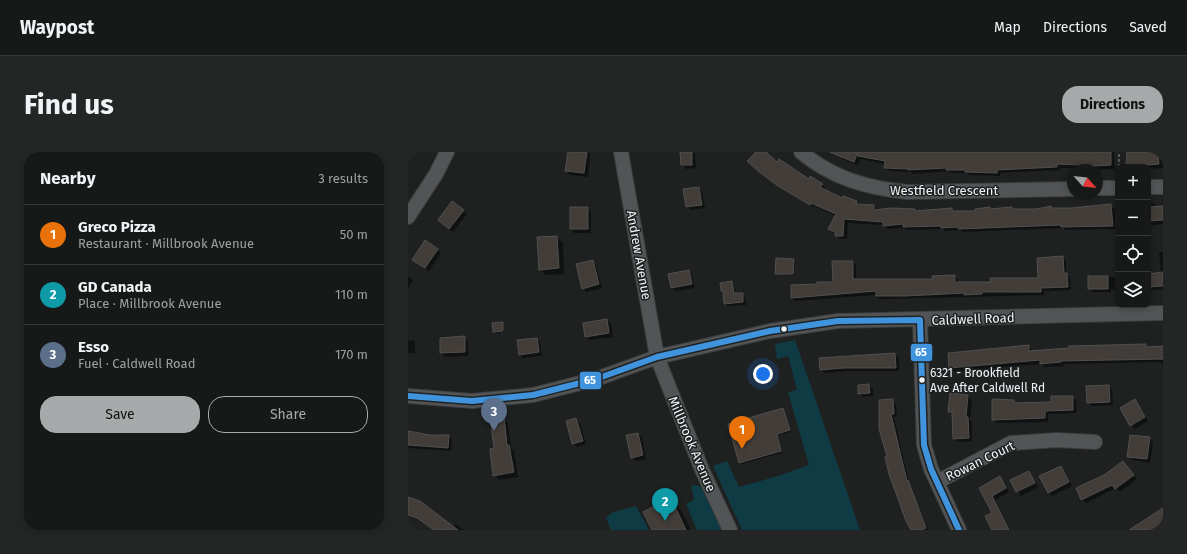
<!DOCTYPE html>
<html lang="en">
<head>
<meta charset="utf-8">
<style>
  :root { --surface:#171919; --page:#242626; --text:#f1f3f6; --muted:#9ea0a2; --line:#363838; --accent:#a7aaaa }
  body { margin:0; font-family:"Fira Sans",sans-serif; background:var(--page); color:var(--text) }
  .controls { position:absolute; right:12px; top:12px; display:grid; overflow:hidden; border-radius:8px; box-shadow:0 2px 6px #0003 }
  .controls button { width:36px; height:36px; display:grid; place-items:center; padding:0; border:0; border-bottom:1px solid var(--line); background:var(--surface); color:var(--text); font:20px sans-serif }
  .compass { position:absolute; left:659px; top:12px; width:36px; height:36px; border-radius:50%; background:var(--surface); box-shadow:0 2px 6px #0003; rotate:117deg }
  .you { position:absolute; left:355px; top:222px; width:14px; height:14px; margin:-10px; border:3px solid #fff; border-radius:50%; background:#1a73e8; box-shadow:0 0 0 6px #1a73e833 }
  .badge { display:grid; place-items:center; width:26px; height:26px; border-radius:50%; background:var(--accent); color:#fff; font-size:13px; font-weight:700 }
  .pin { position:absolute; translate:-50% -33px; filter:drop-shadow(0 1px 2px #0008) }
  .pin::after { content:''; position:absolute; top:21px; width:14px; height:12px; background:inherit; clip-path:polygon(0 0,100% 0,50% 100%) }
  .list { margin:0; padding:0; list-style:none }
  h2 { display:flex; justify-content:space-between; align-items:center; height:52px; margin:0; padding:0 16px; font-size:17px }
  h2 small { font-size:13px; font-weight:400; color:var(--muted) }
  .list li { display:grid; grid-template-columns:26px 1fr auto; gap:12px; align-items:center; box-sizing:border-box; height:60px; padding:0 16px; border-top:1px solid var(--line) }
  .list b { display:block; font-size:15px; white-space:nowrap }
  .list p { margin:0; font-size:13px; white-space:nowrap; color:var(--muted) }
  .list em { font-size:13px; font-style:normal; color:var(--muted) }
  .actions { display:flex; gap:8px; padding:12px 16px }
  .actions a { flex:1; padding:9px 0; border:1px solid var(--accent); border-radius:16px; text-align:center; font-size:14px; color:var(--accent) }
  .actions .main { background:var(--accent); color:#111 }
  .icon { flex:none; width:22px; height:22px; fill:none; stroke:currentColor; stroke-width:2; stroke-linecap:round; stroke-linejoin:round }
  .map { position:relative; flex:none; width:755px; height:378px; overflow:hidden; border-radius:16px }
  header { display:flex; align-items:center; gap:24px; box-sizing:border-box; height:56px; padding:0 20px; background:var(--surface); border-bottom:1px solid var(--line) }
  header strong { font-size:19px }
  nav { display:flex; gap:22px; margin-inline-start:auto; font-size:14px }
  .intro { display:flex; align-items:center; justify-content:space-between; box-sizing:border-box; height:96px; padding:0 24px }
  h1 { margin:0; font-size:28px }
  .button { padding:10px 18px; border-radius:16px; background:var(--accent); color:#111; font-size:14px; font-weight:700 }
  main { display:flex; gap:24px; padding:0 24px }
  aside { flex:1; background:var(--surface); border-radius:16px; box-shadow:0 2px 6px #0003 }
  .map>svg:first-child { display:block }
  .green { fill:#0f3b44 }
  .shadow { fill:#0007 }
  .building { fill:#423d39; stroke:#4f504f }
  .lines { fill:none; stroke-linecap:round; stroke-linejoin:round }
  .minor-casing { stroke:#3b3c3d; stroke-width:16 }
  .path { stroke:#555757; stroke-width:2; stroke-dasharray:3 2; stroke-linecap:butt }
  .minor { stroke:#535455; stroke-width:14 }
  .bus-1-casing { stroke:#1e2222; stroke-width:9 }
  .bus-1 { stroke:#4094de; stroke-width:6 }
  .bus-dot { fill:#f0f3f3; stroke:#1e2222; stroke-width:1.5 }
  .labels { text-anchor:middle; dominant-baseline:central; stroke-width:3; stroke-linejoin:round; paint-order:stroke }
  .bus-label { font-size:12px; fill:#f0f3f3; stroke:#1e2222; text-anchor:start }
  .street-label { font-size:13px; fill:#f0f3f3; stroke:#1e2222 }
  .line-badge { stroke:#1e2222; stroke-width:1.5 }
  .badge-label { font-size:11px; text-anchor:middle; font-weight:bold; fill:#fff }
</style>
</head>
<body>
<header>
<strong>Waypost</strong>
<nav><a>Map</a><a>Directions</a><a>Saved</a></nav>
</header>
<div class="intro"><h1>Find us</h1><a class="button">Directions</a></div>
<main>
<aside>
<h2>Nearby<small>3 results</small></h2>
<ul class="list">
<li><span class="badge" style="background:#e8710a">1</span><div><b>Greco Pizza</b><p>Restaurant · Millbrook Avenue</p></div><em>50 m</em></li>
<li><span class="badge" style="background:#0f9aa8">2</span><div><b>GD Canada</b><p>Place · Millbrook Avenue</p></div><em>110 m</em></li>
<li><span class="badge" style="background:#5c6f8a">3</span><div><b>Esso</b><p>Fuel · Caldwell Road</p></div><em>170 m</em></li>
</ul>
<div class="actions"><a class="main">Save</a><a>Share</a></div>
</aside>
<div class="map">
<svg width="755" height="378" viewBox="0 0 755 378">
  <rect width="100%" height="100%" fill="#1f2121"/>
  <path class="green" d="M387,188l65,190h-104l-1,-4 1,4h-14l-29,-64 14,-5 12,26 39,-11 31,-11 -21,-73 9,-2 -9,-34 -11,3 -2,-15z
    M283,333l10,1 21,44h-25l-11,-26 8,-4z
    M228,354l13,24h-38l-5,-12 5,-5z"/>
  <path class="shadow" d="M161,0h19l2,2 -2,23 -18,-2 -4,-4z
    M273,0h12l2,2 1,14 -10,1 -4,-4z
    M349,0h7l13,12 45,21 4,3 -2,2 19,9 14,3 3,3 14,1 4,4h36l2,1 35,-2 3,3h22l14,-4 2,2h45l14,-3 2,2h19l39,-4 5,7h2v17l-53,1 -1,-2 -102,4 -1,-2 -16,1 -2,-2 -36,1 -2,-2 -17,1 -4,-4 -36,-2 -1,16h-7l-11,-10 7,-13 -21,-10 -1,1 -31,-18 -31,-24z
    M428,0h278l1,17 -32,1 -2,-2h-21v2l-60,3v3l-30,-1 -2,-2h-17l-2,-2 -36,3 -2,-2 -22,-1 -4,-4 1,-3 -26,-5 -2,6 -13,-5z
    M720,0h35v16l-15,1v-2h-20z
    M291,36l3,4 3,16 -14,2 -4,-3z
    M745,51l4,4h6v17l-15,2v-22z
    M180,56l3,4v21h-17l-3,-4z
    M55,58l4,4 -14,18 -10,-9z
    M149,85l6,6 1,31 -18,1 -6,-6z
    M29,98l4,3 -12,18 -16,-11z
    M751,100h4v37l-15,1v-15l13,-1z
    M654,105l4,4v13l4,3 1,13 -27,1v4l-164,4 -4,-4 -81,6 -3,-3v-12l27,-1 15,-2 19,-21 3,3v15h78l20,-4 4,4v3h34l47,-4z
    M385,108l2,2 -1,14 -18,-3z
    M184,109l4,4 6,23 -16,4 -3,-4z
    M280,119l4,4 3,13 -20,3 -3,-3z
    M0,124l5,4 -5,9z
    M681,125h29v13l-7,-1v3h-18l-4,-3z
    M323,130l3,3 2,9h6l3,3 1,8 -18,1 -3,-3 -3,-12z
    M199,168l4,4 2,13 -23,3 -4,-3z
    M94,171l2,9 -8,1 -2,-2z
    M56,185l4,4v15l-23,1 -4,-4v-14z
    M129,187l3,4 2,13 -19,2 -3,-3z
    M0,188l7,1v12h-7z
    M738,193l3,3 14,-1v17l-3,-2 -96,2v2l-19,1 -4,-3 -87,7 -4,-4 79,-21 4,6z
    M487,202l4,4v13h-51l-23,2 -4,-3z
    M461,233l4,4v7l-10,1 -4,-4z
    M701,234l3,3 1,16 -21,1 -4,-4z
    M560,244l4,4 -2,20 2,2v19l-14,1 -4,-4 -1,-23 -4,-3z
    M664,245l4,3 1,13 -29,1v8l-51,1 -4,-4 20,-18 3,3 36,-1z
    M484,248l4,4 1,13h-3l15,66 19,47h-17l-31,-101z
    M727,248l13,21 -13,8 -4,-4z
    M375,257l8,23 -13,3 4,18 -41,11 -1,-1z
    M95,266l5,5 3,26 3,2 4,26 -19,3 -5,-5 2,-26z
    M168,268l4,3 6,21 -9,3 -4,-4z
    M0,279l40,5 4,4 -1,11 -43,-3z
    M230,282l4,3 4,22 -10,2 -4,-4z
    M741,286l4,4 -3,21 -18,-3 -4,-4z
    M715,310l14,17 -17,13 -4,-4 -30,15 -4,-4 23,-23z
    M653,315l11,19 -20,10 -4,-4z
    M621,320l9,15 -17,9 -9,-16z
    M592,326l9,14 -14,8 15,30h-17v-17l-13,-25z
    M0,346l45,29 3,-3 8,6h-30l-12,-9 -14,-5z
    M263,348l10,10 10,20h-38z"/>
  <path class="building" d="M160,0h19l-3,21 -19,-2z
    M272,0h12v13h-11z
    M348,0h10l11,10 2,-3 30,20 1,-3 13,8 -3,3 22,11 1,-2 14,5 -1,3 18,1v5l18,-2 23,1v2l37,-3v3h23v-2l15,-2v2l22,-2v2h25l14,-3 1,2h20l39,-4 2,22 -52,1v-2l-103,4v-2l-17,1v-2l-38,1v-3l-20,2v-4l-39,-3 -1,17h-8v-4l-7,-3 8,-15 -25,-11 -1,2 -32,-19 -20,-15 -11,-10z
    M422,0h28l-4,10z
    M450,0h253v13l-32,2v-2l-22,-1v3l-60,3v3l-32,-1v-2h-19v-2l-38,2v-1l-24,-1 1,-7 -27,-5z
    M719,0h31l1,12 -33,3z
    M291,35l3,18 -16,2 -3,-18z
    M44,49l12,9 -15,19 -11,-9z
    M755,54v14l-15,1v-14z
    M162,55h18v22h-18z
    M149,84l2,32 -20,2 -2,-33z
    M17,88l13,9 -13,19 -13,-8z
    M655,104l1,17h3l1,14 -27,1v4h-59v2l-18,1v-2l-58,3h-30v-5l-85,7v-13l26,-1v-2h16l-1,-21h21v18h80l-1,-3 23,-1v7h36l-1,-4h48l-1,-20z
    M368,106l18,1 -1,15h-18z
    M185,108l6,24 -17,5 -6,-25z
    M281,118l3,14 -21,4 -3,-14z
    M755,120v14l-15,1v-13z
    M680,124h20v13h-20z
    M324,129l2,12h9v9l-19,2 -1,-13h-2l-1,-8z
    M199,167l2,14 -24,4 -2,-14z
    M95,170v9l-10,1 -1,-9z
    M57,184v16l-25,1v-15z
    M129,186l2,14 -20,3 -2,-15z
    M738,192v3l17,-1v13l-102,2v1l-21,2v-4l-91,8 -1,-15 81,-8v6l40,-3v-2z
    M487,201l1,15h-53l-23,2 -1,-12z
    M461,232l1,9 -12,1v-9z
    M701,233l1,17 -23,1 -1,-17z
    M542,241l18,2 -2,22h2l1,21 -16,1 -1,-27h-4z
    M643,244h22v14l-28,1v7l-53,2v-21l22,1v3l37,-1z
    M485,247l1,15h-3l16,67 1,-1 18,48 -5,2h-10l-5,-9 -17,-47 -4,-17 2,-1 -8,-27v-29z
    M727,247l10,18 -15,9 -10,-18z
    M375,256l7,22 -13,4 4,17 -42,12 -11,-39z
    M96,265l3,28h2l5,27 -21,4 -3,-27 4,-1 -4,-30z
    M168,266l7,23 -11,3 -6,-23z
    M0,279l23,4h18l-1,13 -40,-3z
    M230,281l5,22 -12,3 -5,-23z
    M722,283l20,2 -3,22 -20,-2z
    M715,309l11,14 -19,14 -3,-4 -31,15 -5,-12 28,-13z
    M653,314l8,16 -21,11 -9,-17z
    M621,319l6,12 -19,9 -6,-12z
    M592,324l6,12 -14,8 17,34h-17l-7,-14 7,-3 -13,-25z
    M0,345l12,4 38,29h-24l-17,-12 -9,-3z
    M263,346l15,32h-34l-9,-18z
    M755,356v19l-4,3h-30z"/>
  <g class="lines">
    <g class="minor-casing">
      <path id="minor" d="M213,0l36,205 46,115 27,58
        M393,0c31,26 66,36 106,40l166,-3
        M740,35h15
        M689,36h21
        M0,65l28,-43 11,-22
        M512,168l4,125 7,24 28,61
        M0,244l64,5 61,-6 63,-16 61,-22 113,-26 68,-10 325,-8
        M529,330l74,-39 46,-3 38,2"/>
    </g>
    <path class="path" d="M711,15v-15"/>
    <use href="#minor" class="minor"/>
    <g class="bus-1-casing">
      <path id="bus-1" d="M0,244l64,5 61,-6 63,-16 61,-22 113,-26 68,-10 82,-1 4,125 7,24 28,61"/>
    </g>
    <use href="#bus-1" class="bus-1"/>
  </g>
  <g class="bus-dot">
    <circle cx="376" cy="177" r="3.5"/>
    <circle cx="514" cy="228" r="3.5"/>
  </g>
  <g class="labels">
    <g class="bus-label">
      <text x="522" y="221">6321 - Brookfield<tspan x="522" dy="15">Ave After Caldwell Rd</tspan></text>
    </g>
    <g class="street-label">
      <text x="536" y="38">Westfield Crescent</text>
      <text transform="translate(231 103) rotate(80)">Andrew Avenue</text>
      <text transform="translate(565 167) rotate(-2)">Caldwell Road</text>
      <text transform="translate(284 292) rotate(67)">Millbrook Avenue</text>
      <text transform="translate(572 309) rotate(-26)">Rowan Court</text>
    </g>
  </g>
  <g class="line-badge">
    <rect x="502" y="191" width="23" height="19" rx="4" fill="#4094de"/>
    <rect x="171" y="219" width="23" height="19" rx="4" fill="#4094de"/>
  </g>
  <g class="badge-label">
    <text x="513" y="204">65</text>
    <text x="182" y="232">65</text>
  </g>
</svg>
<div class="controls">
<button>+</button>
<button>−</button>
<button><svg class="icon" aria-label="locate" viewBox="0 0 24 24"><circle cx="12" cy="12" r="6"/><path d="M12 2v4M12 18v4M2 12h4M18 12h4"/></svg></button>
<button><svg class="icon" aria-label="layers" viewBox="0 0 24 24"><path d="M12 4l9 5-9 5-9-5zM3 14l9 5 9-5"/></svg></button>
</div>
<svg class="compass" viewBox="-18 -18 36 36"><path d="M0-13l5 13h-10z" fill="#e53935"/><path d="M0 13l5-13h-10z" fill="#9ea0a2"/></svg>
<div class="you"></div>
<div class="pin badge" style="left:334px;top:297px;background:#e8710a">1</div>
<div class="pin badge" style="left:257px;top:369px;background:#0f9aa8">2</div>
<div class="pin badge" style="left:86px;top:279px;background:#5c6f8a">3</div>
</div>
</main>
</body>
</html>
